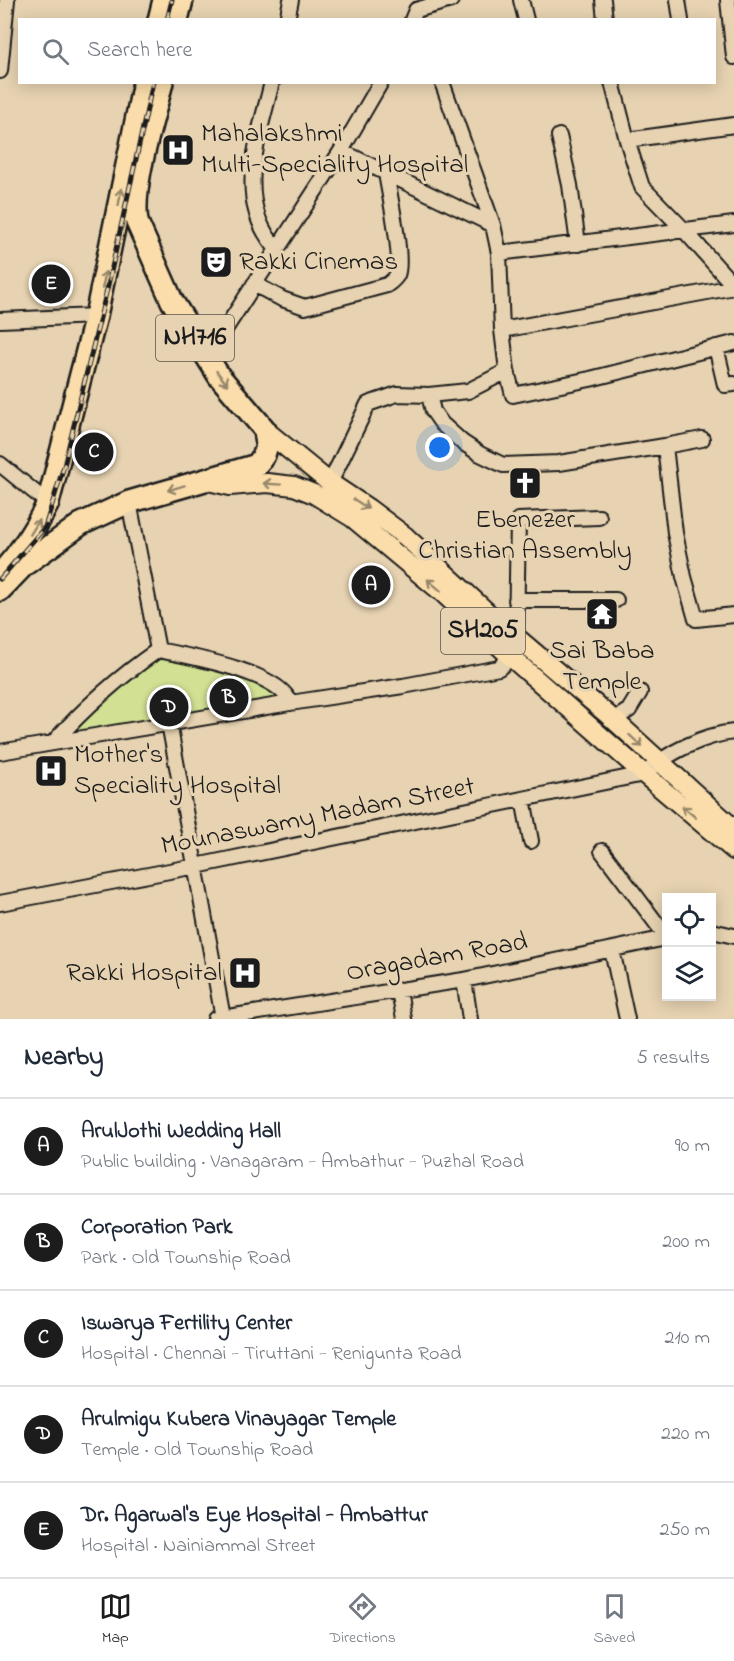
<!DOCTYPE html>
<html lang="en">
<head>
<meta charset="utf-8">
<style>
  :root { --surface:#fff; --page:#f6f6f7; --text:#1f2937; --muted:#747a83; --line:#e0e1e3; --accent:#1c1c1c }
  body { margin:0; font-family:"Indie Flower",sans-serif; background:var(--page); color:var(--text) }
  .controls { position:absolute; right:18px; bottom:18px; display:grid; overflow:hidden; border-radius:0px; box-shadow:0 3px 15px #0003 }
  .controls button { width:54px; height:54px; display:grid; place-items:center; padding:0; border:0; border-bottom:2px solid var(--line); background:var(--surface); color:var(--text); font:30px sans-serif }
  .you { position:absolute; left:440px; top:448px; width:21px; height:21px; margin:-15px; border:4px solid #fff; border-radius:50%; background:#1a73e8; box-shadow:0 0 0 9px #1a73e833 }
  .badge { display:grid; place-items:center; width:39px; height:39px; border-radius:50%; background:var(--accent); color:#fff; font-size:20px; font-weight:700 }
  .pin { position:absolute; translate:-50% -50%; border:3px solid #fff; box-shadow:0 2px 6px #0006 }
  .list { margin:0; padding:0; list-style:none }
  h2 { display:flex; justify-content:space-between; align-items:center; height:78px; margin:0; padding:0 24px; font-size:26px }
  h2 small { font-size:20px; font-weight:400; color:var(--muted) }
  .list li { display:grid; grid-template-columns:39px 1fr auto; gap:18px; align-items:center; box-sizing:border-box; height:96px; padding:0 24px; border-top:2px solid var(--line) }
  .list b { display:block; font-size:22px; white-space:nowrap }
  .list p { margin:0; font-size:20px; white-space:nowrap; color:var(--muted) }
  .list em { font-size:20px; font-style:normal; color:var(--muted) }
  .icon { flex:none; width:33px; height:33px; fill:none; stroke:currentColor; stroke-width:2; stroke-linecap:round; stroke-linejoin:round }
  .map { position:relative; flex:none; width:734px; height:1019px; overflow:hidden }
  .search { position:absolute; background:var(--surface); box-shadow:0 3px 15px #0003; left:18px; right:18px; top:18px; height:66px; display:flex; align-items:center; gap:15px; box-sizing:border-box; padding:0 21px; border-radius:0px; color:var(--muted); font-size:22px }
  .sheet { height:558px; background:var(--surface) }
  nav { display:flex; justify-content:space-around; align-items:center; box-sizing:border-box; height:84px; border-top:2px solid var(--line); background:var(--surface); font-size:16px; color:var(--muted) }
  nav a { display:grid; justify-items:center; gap:3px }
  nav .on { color:var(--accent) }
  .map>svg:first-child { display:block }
  .green { fill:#d1e093; stroke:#767e58; stroke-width:1.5 }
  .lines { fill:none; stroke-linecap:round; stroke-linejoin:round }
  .minor-casing { stroke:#1c1c1c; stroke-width:18 }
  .major-casing { stroke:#1c1c1c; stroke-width:22 }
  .highway-casing { stroke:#1c1c1c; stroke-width:26 }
  .minor { stroke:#e7d3b1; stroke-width:14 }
  .major { stroke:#faddab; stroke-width:18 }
  .highway { stroke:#faddab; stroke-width:21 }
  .rail-casing { stroke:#1c1c1c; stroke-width:5 }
  .rail { stroke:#e7d3b1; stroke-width:3; stroke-dasharray:9; stroke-linecap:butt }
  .oneway { stroke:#96866b }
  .labels { text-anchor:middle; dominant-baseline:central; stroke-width:6; stroke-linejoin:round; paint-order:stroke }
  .shield { fill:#e7d3b1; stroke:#595349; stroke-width:1.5 }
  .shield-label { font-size:26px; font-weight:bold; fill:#1c1c1c }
  .poi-label { font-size:27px; fill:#1c1c1c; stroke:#e7d3b1; text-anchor:start }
  .street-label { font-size:27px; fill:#1c1c1c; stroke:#e7d3b1 }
</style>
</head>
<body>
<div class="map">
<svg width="734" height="1019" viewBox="0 0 734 1019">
  <rect width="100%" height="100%" fill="#e7d3b1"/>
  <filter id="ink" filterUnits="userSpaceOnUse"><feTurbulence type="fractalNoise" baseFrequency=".0167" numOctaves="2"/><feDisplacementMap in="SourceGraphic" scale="12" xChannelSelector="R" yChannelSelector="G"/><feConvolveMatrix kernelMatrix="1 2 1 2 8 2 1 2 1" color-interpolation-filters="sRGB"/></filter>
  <g filter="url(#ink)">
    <path class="green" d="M155,655l58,9 70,31 -3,6 -100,17 -5,-26 -17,3 3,26 -93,16 12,-20z"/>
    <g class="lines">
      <g class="minor-casing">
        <path id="minor" d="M521,0l5,20
          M603,0l2,20
          M678,0l3,20
          M728,0l6,57
          M287,20l4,-20
          M412,20l4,-10 35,-10
          M0,71l7,-71
          M272,82c-13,55 -39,119 5,167
          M442,82l51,143 6,28 3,77 5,41 6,24 77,-16 144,-36
          M612,82l15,58 15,47 43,44 49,55
          M559,136l11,49 8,59
          M627,140l107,-15
          M341,151l152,74
          M499,253l235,-29
          M254,284l28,15 23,8 82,-22c4,-3 8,-6 10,-10 7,-15 -8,-82 -11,-102
          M0,320l96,-4
          M502,330l232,-43
          M716,347l9,38 9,-1
          M207,357l134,-206 40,-69
          M429,395l4,16 9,13 20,18 18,12 23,11 56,-2 106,-17 10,87 9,44 12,42 38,-4
          M665,446l37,-7
          M0,464l48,39
          M330,483l38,-79 29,-10 32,1 39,-4 39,-20
          M129,502l29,148
          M516,600h100
          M516,636l2,-116 81,-3
          M614,720l15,-10 11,-18
          M169,723l54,295
          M53,743c32,-36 66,-66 105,-93 29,6 123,22 132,53
          M0,752l290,-49 113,-17 96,-18 19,-17
          M523,799l8,42
          M602,851l64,85
          M0,903l196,-37 448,-92c23,-21 59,-39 90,-42
          M712,931l22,5
          M612,950l15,69
          M464,980l6,39
          M399,990l5,29
          M215,1019l249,-39 202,-42"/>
      </g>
      <g class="major-casing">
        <path id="major" d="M265,430l65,53 39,26 36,27 84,78 125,106 120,109
          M204,480l26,6 37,-3 27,3 20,8 39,24 90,75 69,65 132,116 90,76"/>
      </g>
      <g class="highway-casing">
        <path id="highway" d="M159,20l5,-20
          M177,20l5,-20
          M4,570c18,-20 32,-42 44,-67l48,-187 48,-234
          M0,590l24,-25 57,-41 48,-22 128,-37 7,-10 3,-10 -2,-15 -46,-54 -47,-75 -35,-79c-6,-38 16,-101 25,-140"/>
      </g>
      <use href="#minor" class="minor"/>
      <use href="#major" class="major"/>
      <use href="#highway" class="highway"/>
      <g class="rail-casing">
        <path id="rail" d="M167,20l5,-20
          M0,579l45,-52 19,-61 45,-185 44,-199"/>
      </g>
      <use href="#rail" class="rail"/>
    </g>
    <defs><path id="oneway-shaft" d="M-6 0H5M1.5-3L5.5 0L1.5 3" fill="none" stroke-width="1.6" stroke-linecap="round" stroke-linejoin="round" transform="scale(1.5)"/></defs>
    <g class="oneway">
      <use href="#oneway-shaft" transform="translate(120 197) rotate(-80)"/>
      <use href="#oneway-shaft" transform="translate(104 280) rotate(-78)"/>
      <use href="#oneway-shaft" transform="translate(222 378) rotate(52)"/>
      <use href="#oneway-shaft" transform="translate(272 484) rotate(-176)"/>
      <use href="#oneway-shaft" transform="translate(176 488) rotate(163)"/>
      <use href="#oneway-shaft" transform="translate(361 504) rotate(33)"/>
      <use href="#oneway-shaft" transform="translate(35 527) rotate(-58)"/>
      <use href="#oneway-shaft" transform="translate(434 585) rotate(-139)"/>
      <use href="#oneway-shaft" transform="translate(636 741) rotate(42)"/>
      <use href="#oneway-shaft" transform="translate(689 812) rotate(-140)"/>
    </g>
  </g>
  <defs>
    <g id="hospital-square" transform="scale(1.725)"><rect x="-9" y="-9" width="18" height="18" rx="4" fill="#1c1c1c" stroke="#e7d3b1"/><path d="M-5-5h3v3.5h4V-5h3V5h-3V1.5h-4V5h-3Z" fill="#fff"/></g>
    <g id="theatre-square" transform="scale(1.725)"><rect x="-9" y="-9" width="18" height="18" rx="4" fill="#1c1c1c" stroke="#e7d3b1"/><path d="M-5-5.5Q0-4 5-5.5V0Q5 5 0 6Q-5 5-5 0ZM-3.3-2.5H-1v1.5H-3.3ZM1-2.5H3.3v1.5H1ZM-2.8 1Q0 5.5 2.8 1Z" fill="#fff"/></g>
    <g id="church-square" transform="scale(1.725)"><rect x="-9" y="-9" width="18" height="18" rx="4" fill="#1c1c1c" stroke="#e7d3b1"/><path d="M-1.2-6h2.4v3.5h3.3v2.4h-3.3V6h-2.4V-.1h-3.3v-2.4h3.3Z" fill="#fff"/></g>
    <g id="temple-square" transform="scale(1.725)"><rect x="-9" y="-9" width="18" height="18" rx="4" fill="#1c1c1c" stroke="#e7d3b1"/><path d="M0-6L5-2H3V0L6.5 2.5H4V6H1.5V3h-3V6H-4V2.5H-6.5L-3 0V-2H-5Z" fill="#fff"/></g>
  </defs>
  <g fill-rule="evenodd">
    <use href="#hospital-square" x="178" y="150"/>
    <use href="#theatre-square" x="216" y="262"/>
    <use href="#church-square" x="525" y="483"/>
    <use href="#temple-square" x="602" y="614"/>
    <use href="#hospital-square" x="51" y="771"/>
    <use href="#hospital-square" x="245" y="973"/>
  </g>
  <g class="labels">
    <g class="shield">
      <rect x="156" y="315" width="78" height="46" rx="4.5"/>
      <rect x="441" y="608" width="84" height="46" rx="4.5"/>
    </g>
    <g class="shield-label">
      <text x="195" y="338">NH716</text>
      <text x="483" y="631">SH205</text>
    </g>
    <g class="poi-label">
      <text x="201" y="134">Mahalakshmi<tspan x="201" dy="31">Multi-Speciality Hospital</tspan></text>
      <text x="239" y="262">Rakki Cinemas</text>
      <text x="525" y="520" text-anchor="middle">Ebenezer<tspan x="525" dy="31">Christian Assembly</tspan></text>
      <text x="602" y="651" text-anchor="middle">Sai Baba<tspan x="602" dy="31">Temple</tspan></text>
      <text x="74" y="755">Mother's<tspan x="74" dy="31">Speciality Hospital</tspan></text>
      <text x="222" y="973" text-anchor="end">Rakki Hospital</text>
    </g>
    <g class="street-label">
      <text transform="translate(318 817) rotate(-11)">Mounaswamy Madam Street</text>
      <text transform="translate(437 958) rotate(-10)">Oragadam Road</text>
    </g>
  </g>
</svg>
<div class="controls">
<button><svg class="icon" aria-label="locate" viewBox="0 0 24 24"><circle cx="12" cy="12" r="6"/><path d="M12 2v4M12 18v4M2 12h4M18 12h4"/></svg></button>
<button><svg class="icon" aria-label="layers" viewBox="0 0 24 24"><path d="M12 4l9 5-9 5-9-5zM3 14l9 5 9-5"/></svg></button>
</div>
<div class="you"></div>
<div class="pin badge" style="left:371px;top:585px">A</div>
<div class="pin badge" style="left:229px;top:698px">B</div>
<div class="pin badge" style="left:94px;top:452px">C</div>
<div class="pin badge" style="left:169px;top:707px">D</div>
<div class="pin badge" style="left:51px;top:284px">E</div>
<div class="search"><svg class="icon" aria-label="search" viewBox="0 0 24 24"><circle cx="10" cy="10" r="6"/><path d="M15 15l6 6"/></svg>Search here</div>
</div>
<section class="sheet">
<h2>Nearby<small>5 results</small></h2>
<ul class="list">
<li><span class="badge">A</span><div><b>ArulJothi Wedding Hall</b><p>Public building · Vanagaram - Ambathur - Puzhal Road</p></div><em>90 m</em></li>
<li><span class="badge">B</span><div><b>Corporation Park</b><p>Park · Old Township Road</p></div><em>200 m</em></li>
<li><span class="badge">C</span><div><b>Iswarya Fertility Center</b><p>Hospital · Chennai - Tiruttani - Renigunta Road</p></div><em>210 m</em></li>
<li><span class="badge">D</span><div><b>Arulmigu Kubera Vinayagar Temple</b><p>Temple · Old Township Road</p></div><em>220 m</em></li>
<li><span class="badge">E</span><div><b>Dr. Agarwal's Eye Hospital - Ambattur</b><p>Hospital · Nainiammal Street</p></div><em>250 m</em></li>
</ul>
</section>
<nav>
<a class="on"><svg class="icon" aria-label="map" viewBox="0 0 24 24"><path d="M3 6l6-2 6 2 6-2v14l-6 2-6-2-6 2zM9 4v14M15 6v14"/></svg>Map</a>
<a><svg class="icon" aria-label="directions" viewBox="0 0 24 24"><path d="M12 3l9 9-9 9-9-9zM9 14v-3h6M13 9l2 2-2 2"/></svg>Directions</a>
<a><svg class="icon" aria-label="saved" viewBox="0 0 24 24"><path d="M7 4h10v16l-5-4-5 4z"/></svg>Saved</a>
</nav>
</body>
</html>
